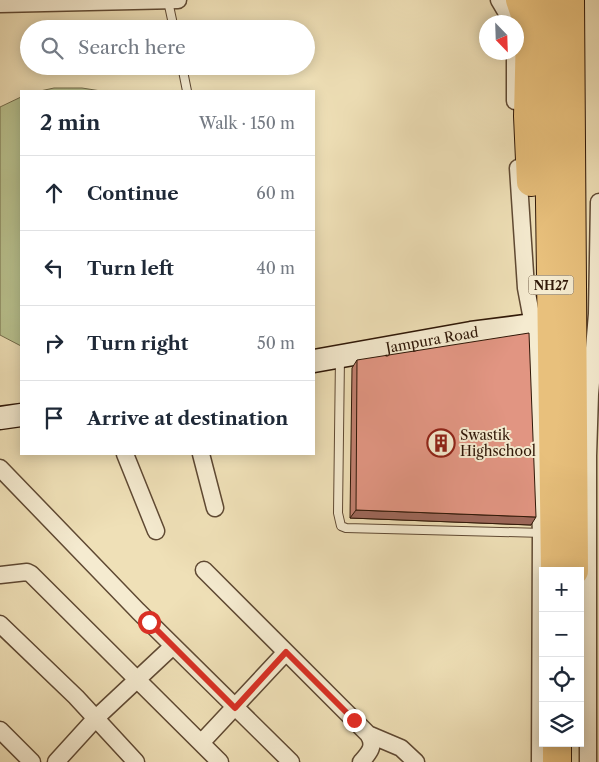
<!DOCTYPE html>
<html lang="en">
<head>
<meta charset="utf-8">
<style>
  :root { --surface:#fff; --page:#f2f2f3; --text:#1f2937; --muted:#747a83; --line:#e0e1e3 }
  body { margin:0; font-family:"Libre Caslon Text",serif; background:var(--page); color:var(--text) }
  .controls { position:absolute; right:15px; bottom:15px; display:grid; overflow:hidden; border-radius:0px; box-shadow:0 2px 12px #0003 }
  .controls button { width:45px; height:45px; display:grid; place-items:center; padding:0; border:0; border-bottom:1px solid var(--line); background:var(--surface); color:var(--text); font:25px sans-serif }
  .compass { position:absolute; left:479px; top:15px; width:45px; height:45px; border-radius:50%; background:var(--surface); box-shadow:0 2px 12px #0003; rotate:157deg }
  .stop { position:absolute; width:15px; height:15px; margin:-11px; border:4px solid #d93025; border-radius:50%; background:#fff }
  .stop.end { background:#d93025; border-color:#fff; box-shadow:0 1px 5px #0008 }
  .list { margin:0; padding:0; list-style:none }
  h2 { display:flex; justify-content:space-between; align-items:center; height:65px; margin:0; padding:0 20px; font-size:21px }
  h2 small { font-size:16px; font-weight:400; color:var(--muted) }
  .list li { display:grid; grid-template-columns:32px 1fr auto; gap:15px; align-items:center; box-sizing:border-box; height:75px; padding:0 20px; border-top:1px solid var(--line) }
  .list b { display:block; font-size:19px; white-space:nowrap }
  .list em { font-size:16px; font-style:normal; color:var(--muted) }
  .icon { flex:none; width:28px; height:28px; fill:none; stroke:currentColor; stroke-width:2; stroke-linecap:round; stroke-linejoin:round }
  .map { position:relative; flex:none; width:599px; height:762px; overflow:hidden }
  .search { position:absolute; background:var(--surface); box-shadow:0 2px 12px #0003; left:20px; top:20px; width:295px; height:55px; display:flex; align-items:center; gap:12px; box-sizing:border-box; padding:0 18px; border-radius:28px; color:var(--muted); font-size:19px }
  .panel { position:absolute; background:var(--surface); box-shadow:0 2px 12px #0003; left:20px; top:90px; width:295px; height:365px; border-radius:0px }
  .map>svg:first-child { display:block }
  .green { fill:#b9c28f; stroke:#746c4b }
  .lines { fill:none; stroke-linecap:round; stroke-linejoin:round }
  .lane-casing { stroke:#5f4933; stroke-width:10 }
  .street-casing { stroke:#5f4933; stroke-width:19 }
  .secondary-casing { stroke:#2f1707; stroke-width:25 }
  .highway-casing { stroke:#2f1707; stroke-width:30 }
  .lane { stroke:#f5ebd0; stroke-width:8 }
  .street { stroke:#f5ebd0; stroke-width:16 }
  .secondary { stroke:#f5ebd0; stroke-width:22 }
  .highway { stroke:#e8c07c; stroke-width:28 }
  .wall { fill:#c28070; stroke:#2f1707 }
  .shaded-wall { fill:#9e685b; stroke:#2f1707 }
  .building { fill:#e19582; stroke:#2f1707 }
  .route { stroke:#d93025; stroke-width:6 }
  .labels { text-anchor:middle; dominant-baseline:central; stroke-width:4; stroke-linejoin:round; paint-order:stroke }
  .shield { fill:#f5ebd0; stroke:#6a5743; stroke-width:1 }
  .shield-label { font-size:12px; font-weight:bold; fill:#2f1707 }
  .street-label { font-size:14px; fill:#2f1707; stroke:#f5ebd0 }
  .poi-label { font-size:14px; fill:#2f1707; stroke:#f5ebd0; text-anchor:start }
</style>
</head>
<body>
<div class="map">
<svg width="599" height="762" viewBox="0 0 599 762">
  <rect width="100%" height="100%" fill="#efe0b7"/>
  <filter id="stains"><feTurbulence type="fractalNoise" baseFrequency=".004" numOctaves="4"/><feColorMatrix values="0 0 0 0 .2 0 0 0 0 .09 0 0 0 0 .02 0 0 0 .5 -.17"/></filter>
  <radialGradient id="worn" r=".72"><stop offset=".6" stop-color="#630" stop-opacity="0"/><stop offset="1" stop-color="#630" stop-opacity=".3"/></radialGradient>
  <path class="green" d="M54,88h28l19,3h-61z
    M21,97v249l-21,-11v-228z"/>
  <g class="lines">
    <g class="lane-casing">
      <path id="lane" d="M168,1l6,28
        M182,66l5,25
        M340,357l-2,156 3,13 5,2 197,5"/>
    </g>
    <g class="street-casing">
      <path id="street" d="M499,0l13,22
        M0,4l178,-4
        M515,52v49
        M518,168l8,120 7,37 8,208 -1,229
        M125,454l31,77
        M201,454l14,54
        M0,468l138,143 153,151
        M204,570l164,164c8,12 1,19 -7,28
        M0,575l27,-3 4,2 189,188
        M0,624l76,73 60,65
        M0,730l32,32
        M368,734l33,14 15,14
        M201,743l85,-91
        M56,762l40,-44 77,-72
        M588,762v-306l2,-62 7,-80 2,-112"/>
    </g>
    <g class="secondary-casing">
      <g id="secondary">
        <path id="s1" d="M314,361l157,-28 62,-8h18"/>
        <path d="M0,418l21,-3"/>
      </g>
    </g>
    <g class="highway-casing">
      <path id="highway" d="M520,0l10,29 -2,87 3,66
        M545,0l3,55 7,516
        M570,0l4,571
        M557,743v19"/>
    </g>
    <use href="#lane" class="lane"/>
    <use href="#street" class="street"/>
    <use href="#secondary" class="secondary"/>
    <use href="#highway" class="highway"/>
  </g>
  <path class="wall" d="M357,360l174,165 -181,-7 2,-150z"/>
  <path class="shaded-wall" d="M356,510l180,7 -5,8 -181,-7z"/>
  <path class="building" d="M529,333l7,184 -180,-7 1,-150z"/>
  <g class="lines">
    <path class="route" d="M149,622l86,86 51,-56 68,68"/>
  </g>
  <defs>
    <g id="building-ring" transform="scale(1.4375)"><circle r="9.5" fill="#f5ebd0" stroke="#8f2418" stroke-width="1.5"/><path d="M-4-6H4V6H1V3H-1V6H-4ZM-2.5-4.3h1.7v1.8h-1.7ZM.8-4.3h1.7v1.8H.8ZM-2.5-1h1.7V.8h-1.7ZM.8-1h1.7V.8H.8Z" fill="#8f2418"/></g>
  </defs>
  <g fill-rule="evenodd">
    <use href="#building-ring" x="441" y="443"/>
  </g>
  <g class="labels">
    <rect class="shield" x="528.5" y="275.5" width="45" height="19" rx="4"/>
    <g class="shield-label">
      <text x="551" y="285">NH27</text>
    </g>
    <g class="street-label">
      <text stroke="none"><textPath href="#s1" startOffset="120">Jampura Road</textPath></text>
    </g>
    <g class="poi-label">
      <text x="460" y="435">Swastik<tspan x="460" dy="16">Highschool</tspan></text>
    </g>
  </g>
  <rect width="100%" height="100%" filter="url(#stains)"/>
  <rect width="100%" height="100%" fill="url(#worn)"/>
</svg>
<div class="controls">
<button>+</button>
<button>−</button>
<button><svg class="icon" aria-label="locate" viewBox="0 0 24 24"><circle cx="12" cy="12" r="6"/><path d="M12 2v4M12 18v4M2 12h4M18 12h4"/></svg></button>
<button><svg class="icon" aria-label="layers" viewBox="0 0 24 24"><path d="M12 4l9 5-9 5-9-5zM3 14l9 5 9-5"/></svg></button>
</div>
<svg class="compass" viewBox="-18 -18 36 36"><path d="M0-13l5 13h-10z" fill="#e53935"/><path d="M0 13l5-13h-10z" fill="#747a83"/></svg>
<div class="stop" style="left:149px;top:622px"></div>
<div class="stop end" style="left:354px;top:720px"></div>
<div class="search"><svg class="icon" aria-label="search" viewBox="0 0 24 24"><circle cx="10" cy="10" r="6"/><path d="M15 15l6 6"/></svg>Search here</div>
<section class="panel">
<h2>2 min<small>Walk · 150 m</small></h2>
<ul class="list">
<li><svg class="icon" aria-label="ahead" viewBox="0 0 24 24"><path d="M12 20V5M6 11l6-6 6 6"/></svg><div><b>Continue</b></div><em>60 m</em></li>
<li><svg class="icon" aria-label="left" viewBox="0 0 24 24"><path d="M17 20v-9H6M10 6l-5 5 5 5"/></svg><div><b>Turn left</b></div><em>40 m</em></li>
<li><svg class="icon" aria-label="right" viewBox="0 0 24 24"><path d="M7 20v-9h11M14 6l5 5-5 5"/></svg><div><b>Turn right</b></div><em>50 m</em></li>
<li><svg class="icon" aria-label="arrive" viewBox="0 0 24 24"><path d="M6 21V4h12l-3 4 3 4H6"/></svg><div><b>Arrive at destination</b></div></li>
</ul>
</section>
</div>
</body>
</html>
